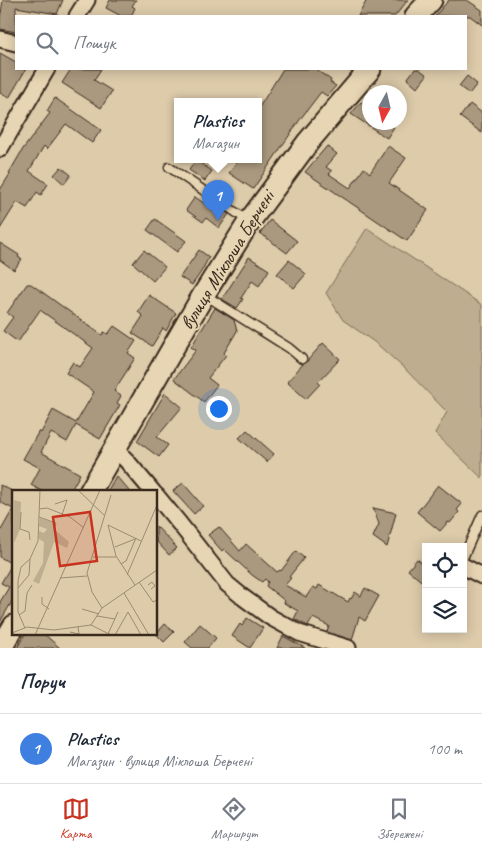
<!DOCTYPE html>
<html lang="uk">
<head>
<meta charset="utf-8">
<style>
  :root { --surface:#fff; --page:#f2f2f3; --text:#1f2937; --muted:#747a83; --line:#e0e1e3; --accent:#c8321e }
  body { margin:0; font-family:Caveat,sans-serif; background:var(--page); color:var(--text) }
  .controls { position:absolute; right:15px; bottom:15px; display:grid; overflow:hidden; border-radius:0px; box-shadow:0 2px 12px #0003 }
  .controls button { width:45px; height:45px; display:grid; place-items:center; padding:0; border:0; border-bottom:1px solid var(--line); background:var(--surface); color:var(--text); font:25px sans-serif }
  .compass { position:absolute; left:362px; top:85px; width:45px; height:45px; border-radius:50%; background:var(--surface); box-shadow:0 2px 12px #0003; rotate:188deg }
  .you { position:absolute; left:218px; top:408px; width:18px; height:18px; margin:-12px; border:4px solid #fff; border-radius:50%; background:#1a73e8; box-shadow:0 0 0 8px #1a73e833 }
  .badge { display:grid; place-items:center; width:32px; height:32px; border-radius:50%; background:var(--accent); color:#fff; font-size:16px; font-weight:700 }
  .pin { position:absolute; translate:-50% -41px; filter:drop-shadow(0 1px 2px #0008) }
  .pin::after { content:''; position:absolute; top:26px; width:18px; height:15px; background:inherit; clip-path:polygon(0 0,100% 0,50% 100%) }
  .popup { position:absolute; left:174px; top:98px; width:88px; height:65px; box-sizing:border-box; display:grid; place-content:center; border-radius:0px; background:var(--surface); filter:drop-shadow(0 1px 4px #0005); font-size:16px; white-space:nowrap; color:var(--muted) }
  .popup b { font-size:19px; color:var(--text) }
  .popup::after { content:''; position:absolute; left:50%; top:100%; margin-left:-10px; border:10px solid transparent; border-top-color:var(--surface) }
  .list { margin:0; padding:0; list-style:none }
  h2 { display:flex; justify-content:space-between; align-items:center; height:65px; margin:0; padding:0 20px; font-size:21px }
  h2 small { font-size:16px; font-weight:400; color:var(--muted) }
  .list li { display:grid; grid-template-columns:32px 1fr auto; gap:15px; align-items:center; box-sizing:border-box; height:70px; padding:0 20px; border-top:1px solid var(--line) }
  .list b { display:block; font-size:19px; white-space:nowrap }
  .list p { margin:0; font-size:16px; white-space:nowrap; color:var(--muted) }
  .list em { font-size:16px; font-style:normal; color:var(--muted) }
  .icon { flex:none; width:28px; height:28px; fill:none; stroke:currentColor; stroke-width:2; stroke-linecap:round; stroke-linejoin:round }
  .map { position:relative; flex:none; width:482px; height:648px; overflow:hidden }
  .search { position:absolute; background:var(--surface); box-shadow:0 2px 12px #0003; left:15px; right:15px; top:15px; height:55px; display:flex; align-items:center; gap:12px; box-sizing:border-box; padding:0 18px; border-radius:0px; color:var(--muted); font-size:19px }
  .sheet { height:135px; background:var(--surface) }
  nav { display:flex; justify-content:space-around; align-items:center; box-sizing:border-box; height:70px; border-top:1px solid var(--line); background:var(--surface); font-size:14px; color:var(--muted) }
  nav a { display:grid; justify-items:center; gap:2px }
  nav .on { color:var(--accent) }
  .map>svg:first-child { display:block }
  .green { fill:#bfad90; stroke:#7d6c57 }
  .building { fill:#aa997f; stroke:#3b2a1e }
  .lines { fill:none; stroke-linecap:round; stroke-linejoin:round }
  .lane-casing { stroke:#3b2a1e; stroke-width:11 }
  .street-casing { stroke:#3b2a1e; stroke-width:19 }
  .secondary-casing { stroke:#3b2a1e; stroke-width:25 }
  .lane { stroke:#e7d5b3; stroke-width:8 }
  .street { stroke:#e7d5b3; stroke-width:15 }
  .secondary { stroke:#e7d5b3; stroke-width:21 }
  .labels { text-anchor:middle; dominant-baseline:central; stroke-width:4; stroke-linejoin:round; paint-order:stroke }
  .street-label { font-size:20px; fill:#3b2a1e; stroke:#e7d5b3 }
  .inset-road { fill:none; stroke:#9c8b72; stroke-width:1 }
  .view { fill:#c8321e; fill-opacity:0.15; stroke:#c8321e; stroke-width:2.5 }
  .inset-edge { fill:none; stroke:#3b2a1e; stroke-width:2.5 }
</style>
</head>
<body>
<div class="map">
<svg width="482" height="648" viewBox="0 0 482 648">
  <rect width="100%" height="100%" fill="#ddcbaa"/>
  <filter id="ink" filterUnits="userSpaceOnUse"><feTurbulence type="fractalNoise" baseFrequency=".02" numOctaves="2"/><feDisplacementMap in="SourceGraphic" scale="10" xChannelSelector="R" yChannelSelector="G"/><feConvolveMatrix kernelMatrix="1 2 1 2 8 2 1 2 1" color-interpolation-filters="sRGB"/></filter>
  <g filter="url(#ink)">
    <path class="green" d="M367,228l115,77v173l-47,-45 12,-21 -41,-42 -29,-26 -34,-24 -17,-27z"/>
    <path class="building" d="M3,0h60l-6,14 -41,-7v25l-16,-3v-10z
      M110,0h26l-4,6 3,2 -4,8h-10l-15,-8z
      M367,0h41l-13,16h-37z
      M449,0h18l15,10v15l-12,-9h-35z
      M0,53l16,9v7h10l-17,29 -9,-5z
      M71,69h30l-7,11 18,11 -11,17 -39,-25z
      M283,69h32l16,11 -1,2 6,4 -9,10 -6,-4 -20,26 -48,71 -24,-16 9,-13h20v-51z
      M415,69h4l8,6 -10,13 -10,-9z
      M467,76l10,8 -8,10 -10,-8z
      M55,98l46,32 -9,13 -26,-19 -19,25 -3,-3 -15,25 19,13 -7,11 -4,-3 -10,16 -10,-6 -17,27v-39l10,-16 -1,-1 14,-24 27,-36 -3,-2z
      M361,102l9,5v15h17l7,5 -7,11 -36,-24z
      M470,104l12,9v20l-22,-16z
      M327,146l10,8 -11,13 6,4 -3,3 21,14 14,-20 6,5 18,-27 18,12 -17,25 39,27 -21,31 -102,-69z
      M196,160l16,11 -7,10 -16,-11z
      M61,167l10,8 -7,9 -10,-9z
      M195,197l19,13 3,-4 12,8 -10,14 -13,-10 -3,4 -17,-12z
      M155,219l31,22 -9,11 -30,-22z
      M270,220l27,21 -10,12 -27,-20z
      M0,243l19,12 -1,2 4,2 -8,11 -14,-10z
      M144,250l21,17 -12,14 -20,-18z
      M199,250l10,7 -8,15 -9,13 -12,-8z
      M249,257l20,13 -10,16 -7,-5 -11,17 2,1 -6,9 -15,-9z
      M289,260l17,14 -12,14 -17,-14z
      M27,284h4l71,51 2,-3 4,2 6,-8 22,15 -8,12 7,5 -21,33 7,5 -4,7 3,2 -20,34 -24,-14 -9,17 -16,-9 -10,19 39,22 -10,18h-27l-12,-7 9,-17 -17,-9 16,-28 2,2 12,-23 23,13 18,-31 -28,-19 7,-11 7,5 13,-19 -53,-38 -22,32 -15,-11 10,-14 -6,-4z
      M149,295l27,18 -10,18 -3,-3 -11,18 -20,-13 11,-17 -5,-4z
      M215,308l19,12 3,11 -13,22 2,2 -18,23 9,7 -13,17 -30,-23 22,-29 -5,-3z
      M323,343l17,16 -22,23 2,2 -14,15 -19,-17 16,-18 3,-1 2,-3z
      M165,393l17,14 -25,30 11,8 -9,12 -22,-16z
      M247,430l27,24 -7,8 -28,-24z
      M116,476l14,16h-23z
      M183,483l20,23 -9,8 -21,-23z
      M0,485l14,7v106l-14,24v-20l9,-15 -8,-4 11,-19 -12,-7v-25l13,-23 -13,-7z
      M438,485l24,19 -5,6 2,2 -9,11 -2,-1 -8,9 -23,-19z
      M373,508l23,5 -9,34 -14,-10 6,-13z
      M156,526l21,22 -8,7 -13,-14z
      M219,527l21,24 6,-7 31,28 3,-2 1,1 15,-20 8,7 -15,19 2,1 -6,7 21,12 7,-10 4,2 2,-4 29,17 2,-4 1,1 4,-7 6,4 4,-8 14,8 -14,25 -6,-4 -7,23 -25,-8 2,-6 -16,-8 -5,8 -14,-7 4,-8 -14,-8 1,-2 -19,-15 2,-4 -3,-3 -3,3 -10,-7 -28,-26 -2,2 -14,-16z
      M417,559l9,7v19l-18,-15z
      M247,618l16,10 -13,20 -18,-12 8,-12 2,2z
      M165,624l9,8 -10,10 -8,-8z
      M200,624l16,14 -8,10h-16l-7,-6z
      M25,634h19l16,14h-43z
      M283,636l22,12h-28z"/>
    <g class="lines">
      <g class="lane-casing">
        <path id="lane" d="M169,167l78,53
          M205,295l84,53 13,11
          M463,558l19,-43"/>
      </g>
      <g class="street-casing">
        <path id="street" d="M77,16l10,-16
          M0,39l16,4
          M0,149l47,-80
          M115,449l11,11 27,32
          M156,495l23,28 48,61 17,14 26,19 29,16 49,15
          M463,566l19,10"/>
      </g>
      <g class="secondary-casing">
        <path id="secondary" d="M416,16l15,-16
          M90,492l114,-198 45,-72 59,-80 62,-73
          M1,648l13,-22"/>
      </g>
      <use href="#lane" class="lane"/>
      <use href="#street" class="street"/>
      <use href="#secondary" class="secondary"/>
    </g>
  </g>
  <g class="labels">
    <g class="street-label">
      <text transform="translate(227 260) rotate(-58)">вулиця Міклоша Берчені</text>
    </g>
  </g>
  <g transform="translate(12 490)">
    <rect width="145" height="145" fill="#ddcbaa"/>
    <path d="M2,10l7,2 -1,27 -6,14zM28,28l15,5 -1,6 15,13 -2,6 -13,-6 -15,42 -6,-3 10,-18 1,-21 -5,-3v-8l5,2 3,-4 -8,-3z" fill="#bfad90"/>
    <path class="inset-road" d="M66,0l26,25M43,14l12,-4 -5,15M27,19l8,-1 23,9 14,11M9,22l-1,17 9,3 1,8M27,27l17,6 -2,6M96,35l8,31 19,29M96,35l33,16M103,57l20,-8M81,67h23M109,74l5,-3 10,-23M115,85l30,-70M48,88l27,-2M127,92l14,20 4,-2M136,95l4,-3 3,4 -4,3M6,98l11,-13 1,-16 8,-18 2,-51M112,103l25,42M30,107v7l7,5M90,118l-10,-16 -5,-19 24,-78M70,119l17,5M7,125l6,-4 2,-18 5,-8M85,126l18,3M79,135l20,10M13,138l-7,-16v-31l3,-14 9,-8M58,142l9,2 -1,-7M0,143l15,-6 27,3 37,-5 11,-17 55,-38M96,144l10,-22M23,145l65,-145M103,145l13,-23 13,23"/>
    <path class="view" d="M78,22l7,49 -37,5 -7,-49z"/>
    <rect width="145" height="145" class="inset-edge"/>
  </g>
</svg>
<div class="controls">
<button><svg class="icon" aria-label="locate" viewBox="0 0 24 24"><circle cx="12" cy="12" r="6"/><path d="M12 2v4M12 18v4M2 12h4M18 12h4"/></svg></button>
<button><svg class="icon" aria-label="layers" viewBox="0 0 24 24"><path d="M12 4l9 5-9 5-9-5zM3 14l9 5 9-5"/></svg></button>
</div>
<svg class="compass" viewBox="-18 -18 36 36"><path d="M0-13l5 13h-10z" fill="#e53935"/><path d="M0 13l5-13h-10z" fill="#747a83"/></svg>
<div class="you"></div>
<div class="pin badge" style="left:218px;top:221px;background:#3f7fe0">1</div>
<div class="popup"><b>Plastics</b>Магазин</div>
<div class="search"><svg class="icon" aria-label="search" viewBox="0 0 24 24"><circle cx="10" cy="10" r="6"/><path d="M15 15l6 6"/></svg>Пошук</div>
</div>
<section class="sheet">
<h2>Поруч<small></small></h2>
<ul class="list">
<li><span class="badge" style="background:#3f7fe0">1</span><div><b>Plastics</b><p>Магазин · вулиця Міклоша Берчені</p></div><em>100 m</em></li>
</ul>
</section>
<nav>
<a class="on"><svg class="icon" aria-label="map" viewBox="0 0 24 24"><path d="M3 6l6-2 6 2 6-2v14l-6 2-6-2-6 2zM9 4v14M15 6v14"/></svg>Карта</a>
<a><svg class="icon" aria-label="directions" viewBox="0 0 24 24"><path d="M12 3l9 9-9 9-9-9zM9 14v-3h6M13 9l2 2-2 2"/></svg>Маршрут</a>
<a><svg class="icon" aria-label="saved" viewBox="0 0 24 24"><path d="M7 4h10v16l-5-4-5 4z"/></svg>Збережені</a>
</nav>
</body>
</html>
